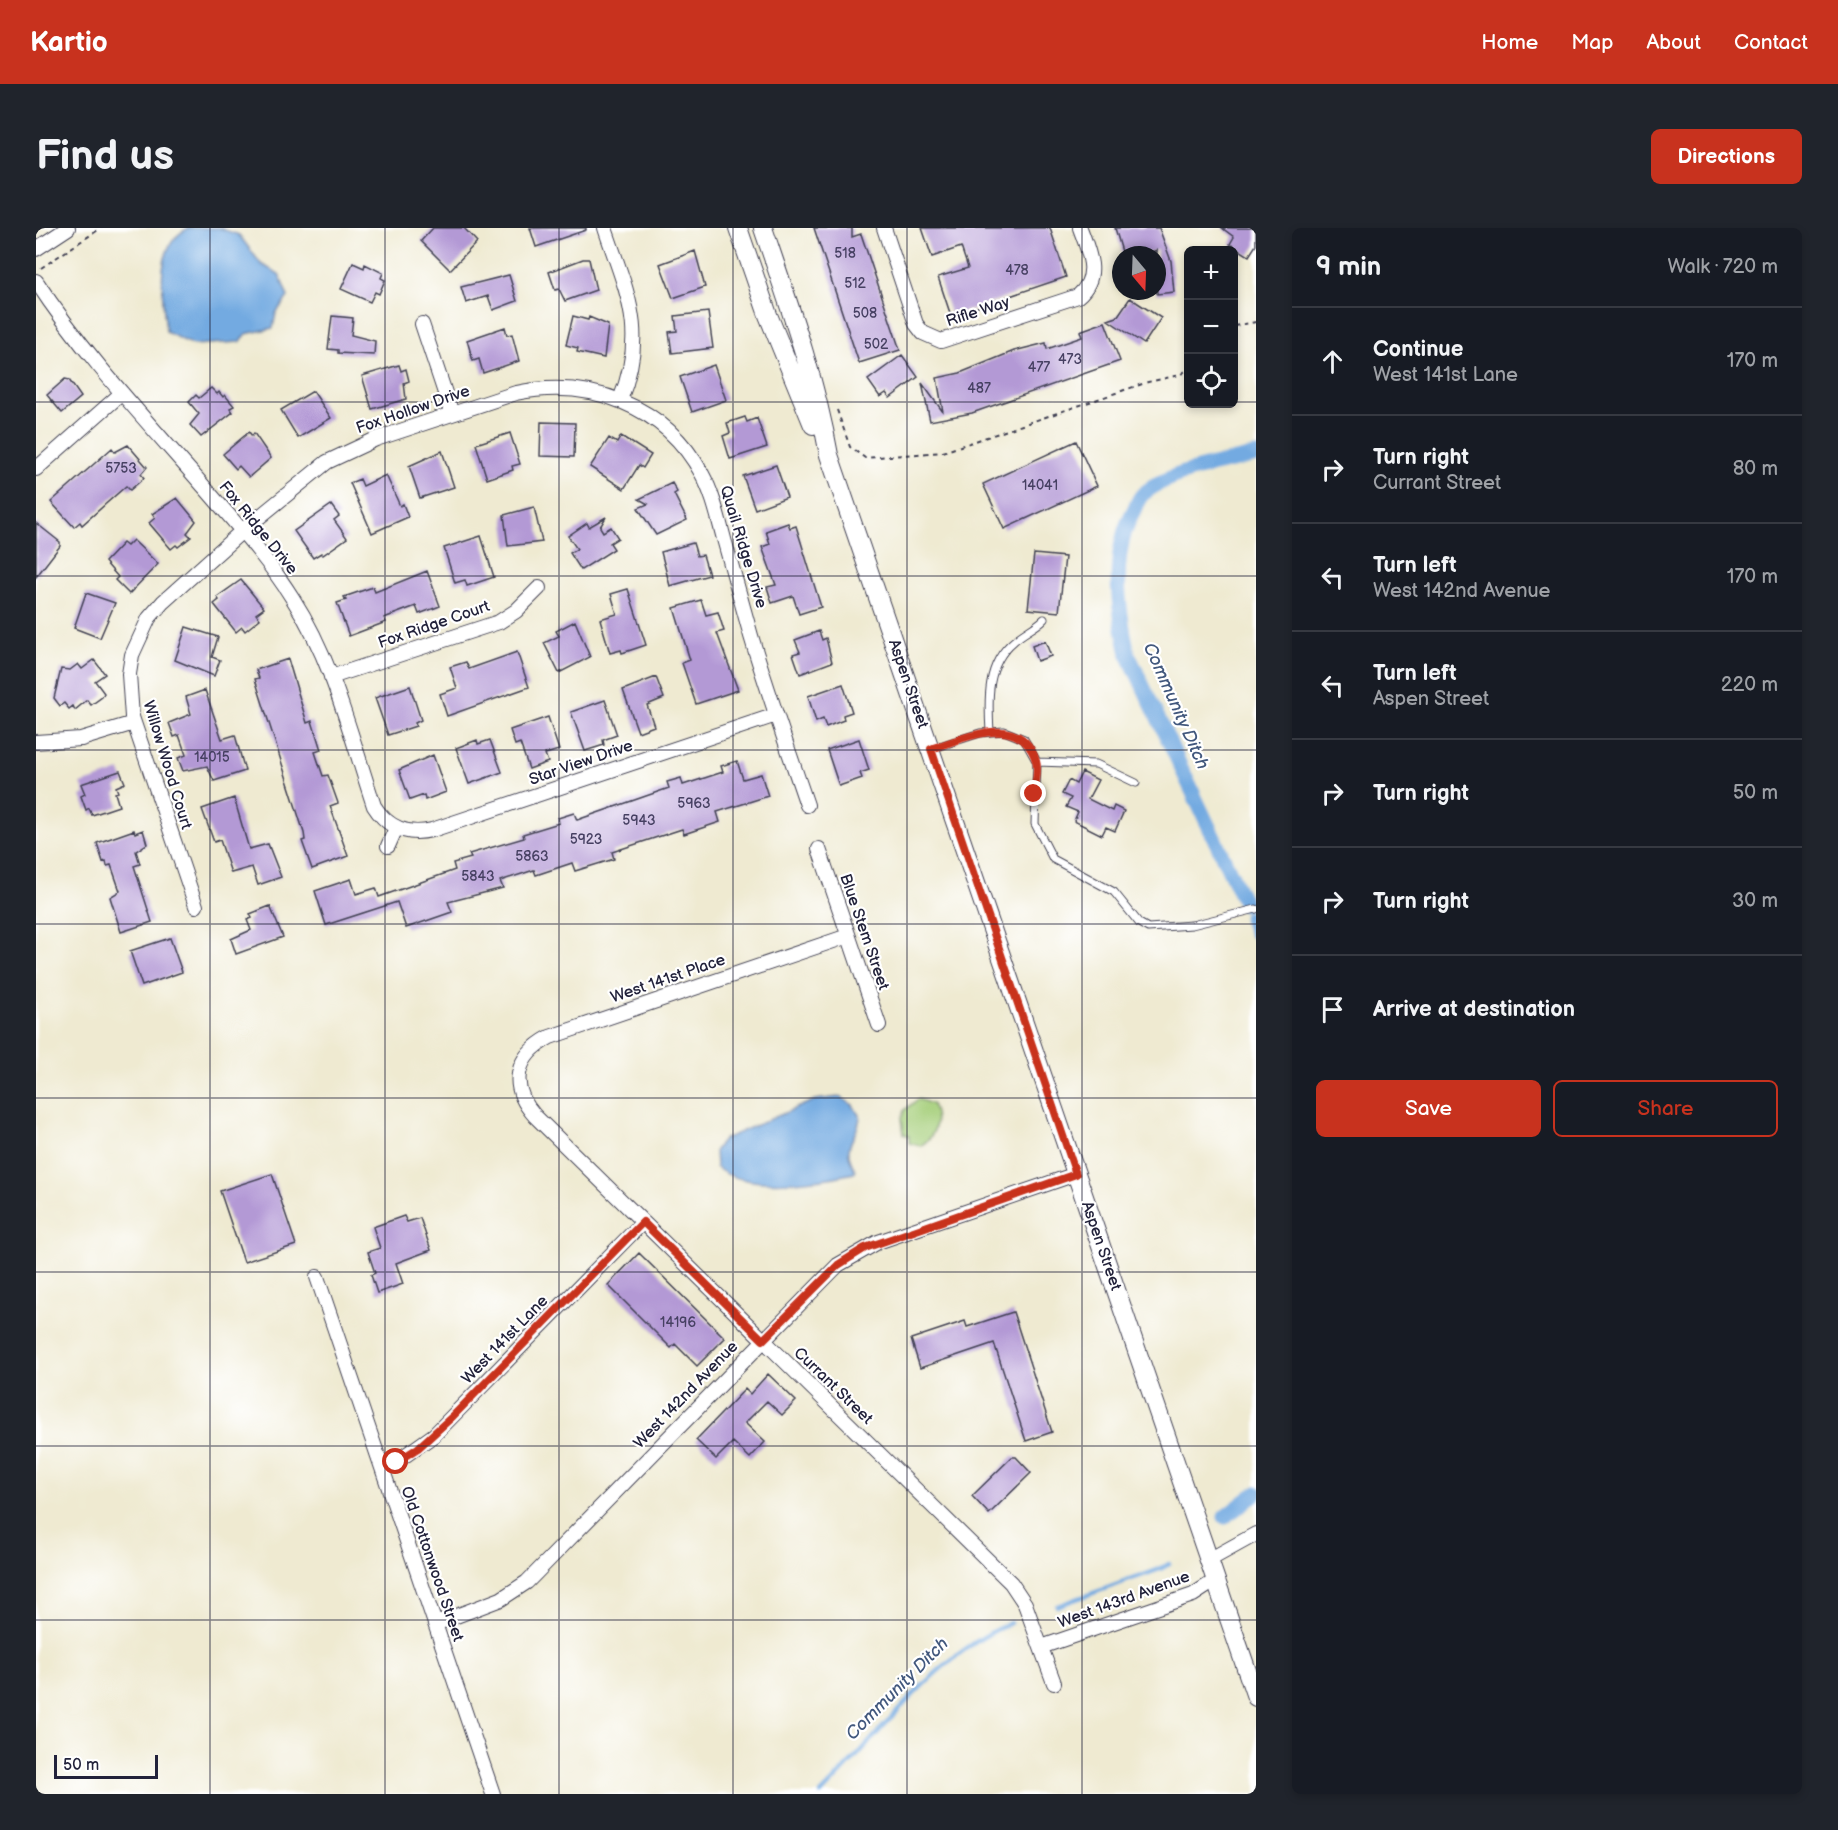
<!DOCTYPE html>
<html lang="en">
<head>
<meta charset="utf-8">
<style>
  :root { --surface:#171b24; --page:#20242c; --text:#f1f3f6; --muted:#9ea1a6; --line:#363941; --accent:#c8321e }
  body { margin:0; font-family:"Balsamiq Sans",sans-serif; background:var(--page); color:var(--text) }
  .controls { position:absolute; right:18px; top:18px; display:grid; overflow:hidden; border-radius:9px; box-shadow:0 3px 9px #0003 }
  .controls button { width:54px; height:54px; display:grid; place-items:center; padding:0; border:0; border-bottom:2px solid var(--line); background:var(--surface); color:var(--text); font:30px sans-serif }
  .compass { position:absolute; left:1076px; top:18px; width:54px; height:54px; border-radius:50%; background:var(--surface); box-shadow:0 3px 9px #0003; rotate:161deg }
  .scale { position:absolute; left:18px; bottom:15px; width:104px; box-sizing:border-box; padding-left:6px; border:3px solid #22223b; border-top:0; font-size:16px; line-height:21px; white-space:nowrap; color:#22223b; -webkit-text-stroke:4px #fff; paint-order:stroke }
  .stop { position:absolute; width:18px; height:18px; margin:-14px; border:4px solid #c8321e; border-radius:50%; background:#fff }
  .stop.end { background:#c8321e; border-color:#fff; box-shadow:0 2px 6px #0008 }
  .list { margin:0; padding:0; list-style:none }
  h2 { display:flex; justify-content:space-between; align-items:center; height:78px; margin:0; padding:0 24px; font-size:26px }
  h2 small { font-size:20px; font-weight:400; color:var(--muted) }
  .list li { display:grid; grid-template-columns:39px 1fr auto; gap:18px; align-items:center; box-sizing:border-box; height:108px; padding:0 24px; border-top:2px solid var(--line) }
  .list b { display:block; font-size:22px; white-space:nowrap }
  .list p { margin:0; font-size:20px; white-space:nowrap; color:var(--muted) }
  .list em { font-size:20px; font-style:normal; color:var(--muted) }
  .actions { display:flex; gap:12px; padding:18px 24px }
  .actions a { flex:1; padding:14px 0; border:2px solid var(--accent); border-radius:9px; text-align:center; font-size:21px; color:var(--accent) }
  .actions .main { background:var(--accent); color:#fff }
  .icon { flex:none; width:33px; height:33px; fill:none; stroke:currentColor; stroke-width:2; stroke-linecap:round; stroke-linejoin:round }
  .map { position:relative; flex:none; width:1220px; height:1566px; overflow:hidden; border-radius:9px }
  header { display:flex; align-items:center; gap:36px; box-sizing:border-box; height:84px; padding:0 30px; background:var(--accent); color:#fff }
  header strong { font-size:28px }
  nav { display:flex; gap:33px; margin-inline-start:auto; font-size:21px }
  .intro { display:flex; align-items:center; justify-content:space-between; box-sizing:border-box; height:144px; padding:0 36px }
  h1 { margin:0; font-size:42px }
  .button { padding:15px 27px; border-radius:9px; background:var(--accent); color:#fff; font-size:21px; font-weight:700 }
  main { display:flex; gap:36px; padding:0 36px }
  aside { flex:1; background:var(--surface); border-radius:9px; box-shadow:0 3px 9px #0003 }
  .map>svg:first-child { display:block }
  .green { fill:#a6cf7a; stroke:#64785a; stroke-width:1.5 }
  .water { fill:#73aae1; stroke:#4a668e; stroke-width:1.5 }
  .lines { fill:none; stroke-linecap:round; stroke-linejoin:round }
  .stream { stroke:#73aae1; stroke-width:4.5 }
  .canal { stroke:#73aae1; stroke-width:15 }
  .building { fill:#b399d5 }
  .service-casing { stroke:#414052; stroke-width:9 }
  .minor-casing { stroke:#414052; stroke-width:16 }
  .tertiary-casing { stroke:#414052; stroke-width:20 }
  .path { stroke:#414052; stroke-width:2; stroke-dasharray:4.5 4.5; stroke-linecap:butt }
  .service { stroke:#fff; stroke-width:7 }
  .minor { stroke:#fff; stroke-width:14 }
  .tertiary { stroke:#fff; stroke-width:18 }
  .route { stroke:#c8321e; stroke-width:8 }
  .grid { fill:none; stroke:#22223b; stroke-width:1.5; stroke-opacity:0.55 }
  .labels { text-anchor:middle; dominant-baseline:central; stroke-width:4.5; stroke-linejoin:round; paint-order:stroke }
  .number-label { font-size:14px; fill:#464062 }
  .street-label { font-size:16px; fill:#22223b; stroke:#fff }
  .water-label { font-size:18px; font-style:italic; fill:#42587d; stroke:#fff }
</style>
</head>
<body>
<header>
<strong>Kartio</strong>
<nav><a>Home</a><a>Map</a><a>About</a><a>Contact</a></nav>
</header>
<div class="intro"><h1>Find us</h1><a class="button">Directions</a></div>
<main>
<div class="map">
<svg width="1220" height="1566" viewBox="0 0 1220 1566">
  <rect width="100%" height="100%" fill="#fff"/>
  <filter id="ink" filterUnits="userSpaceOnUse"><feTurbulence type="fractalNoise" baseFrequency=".0167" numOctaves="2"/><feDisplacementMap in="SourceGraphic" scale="12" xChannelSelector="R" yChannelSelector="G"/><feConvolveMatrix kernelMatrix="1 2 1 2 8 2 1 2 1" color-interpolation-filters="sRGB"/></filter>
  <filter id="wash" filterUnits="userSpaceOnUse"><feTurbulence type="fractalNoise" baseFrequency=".008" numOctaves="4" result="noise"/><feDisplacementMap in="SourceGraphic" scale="24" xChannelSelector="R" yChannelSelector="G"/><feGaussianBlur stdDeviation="1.35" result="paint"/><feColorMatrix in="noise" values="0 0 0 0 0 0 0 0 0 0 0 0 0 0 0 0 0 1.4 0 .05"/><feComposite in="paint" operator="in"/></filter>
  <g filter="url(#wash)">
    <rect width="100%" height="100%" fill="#efead1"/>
    <path class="green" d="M882,871l14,5c7,16 5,32 -12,42l-11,-3v-7l-5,-2 -2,-16 3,-8z"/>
    <path class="water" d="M153,0h30l20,7 22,29 18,10 9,23 -12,16 -3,15 -27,6 -6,8 -47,3 -27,-13c-3,-32 -14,-88 23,-104z
      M804,869l13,8 7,12c-3,24 -21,28 -4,54l-2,2c-34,8 -110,19 -138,-6l-1,-17 9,-11 91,-39z"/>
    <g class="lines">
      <path class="stream" d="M1021,1378l103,-37 9,-5
        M785,1566c60,-60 111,-136 189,-171"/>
      <path class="canal" d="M1209,676l-117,-250c-10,-46 -18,-101 6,-144 2,-5 5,-12 9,-16 29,-24 77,-29 113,-39
        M1214,691l6,14
        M1189,1289l31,-24"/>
    </g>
    <g id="blocks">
      <path class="building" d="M397,0h31l13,14 -27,28 -29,-29z
        M494,0h56v2l-50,17z
        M778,0h38v9l9,-3 39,116 -41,13z
        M886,0h128l16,49 -115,39 -13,-39 30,-9 -7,-21 -29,10z
        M1079,0h44l12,33 3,31 -17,2v-44l-16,5h-18z
        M1186,0h34v17l-7,11 -19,-12 4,-7z
        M659,23l10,36 -32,11 -13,-34z
        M547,31h6l7,31 -31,11 -6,-12 -4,1 -6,-18z
        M317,35l11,5 1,-4 18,9 -2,5 4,2 -6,14 -4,-2 -5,10 -29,-13z
        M473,47l8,26 -24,9 -5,-14 -22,7 -5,-16z
        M1094,70l31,20 -17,26 -36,-24 9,-3z
        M672,84l5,36 -41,5 -3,-21 8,-1 -2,-15z
        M296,88l21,2 -2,17 24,6 -1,14 -36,-2v-3l-10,-1z
        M537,88l15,4 1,-3 19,8 -4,33 -27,-6 1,-4 -12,-3z
        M1069,94l15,39 -148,52 -42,8 -8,-38 21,29 -6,-34 23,-5 54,-22 32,-8 1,6 35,-12 -2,-6z
        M469,99l2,8 5,-1 7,27 -36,12 -4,-14 -6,2 -6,-21z
        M866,127l16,22 -28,21 -4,-5 -6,4 -12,-17z
        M363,137l2,6 5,-2 3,12 -5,2 2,16 -34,10 -10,-33z
        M678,137l12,35 -34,12 -12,-35z
        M29,151l4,1 12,17 -19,16 -15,-18z
        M175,160l6,6 2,-2 4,5 2,-2 9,11 -4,2 3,4 -32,25 -11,-12 9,-11 -10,-12 7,-7 3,3z
        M277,163l18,27 -33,20 -17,-28z
        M709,189l2,5 10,-4 10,29 -37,12 -7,-23 7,-3 -3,-10z
        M505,194l34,1 -1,34 -34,-1z
        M213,204l3,4 2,-3 17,25 -22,19 -10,-11 -3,3 -13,-15z
        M474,205l10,31 -8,2 1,4 -26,9 -11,-35z
        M585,208l30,19 -8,13 -4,-3 -15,24 -34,-22 19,-29 8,5z
        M1040,213l21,45 -93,43 -21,-45z
        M92,217l19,22 -6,7 3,4 -14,12 -4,-4 -44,39 -2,-3 -6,5 -23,-25 61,-54 3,4z
        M406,223l12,36 -34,11 -11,-32z
        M740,237l11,32 -32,12 -12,-33z
        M350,247l14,31 3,-2 5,13 -36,16 -22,-50 10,-4 3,7z
        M636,255l5,9 -3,2 13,26 -31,15 -18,-27 10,-4 -9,-5z
        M141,270l19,23 -9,12 4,4 -13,10 -2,-2 -5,4 -22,-26 6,-5 -3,-4z
        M295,277l8,11 -5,4 13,18 -24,17 -2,-2 -8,5 -19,-27z
        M498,279l8,35 -34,4 -4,-31z
        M570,289l-6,10 3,5 8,-5 7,11 -8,5 4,6 -33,21 -11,-17 7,-4 -9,-13 19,-13 2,4z
        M0,295l24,19v4l-24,31z
        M752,295l2,5 6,-2 25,81 -22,7 -6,-18 -21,7 -5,-16 9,-2 -14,-38 8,-3 -4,-13z
        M445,308l13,41 -27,9 -2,-6 -10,3 -11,-35z
        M97,312l25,24 -29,30 -14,-14 3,-3 -13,-15 18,-19 4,3z
        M657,315l4,13 6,-1 6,20 -39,11 -9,-34z
        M998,326l31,3 -6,55 -31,-3z
        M391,343l13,35 -21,8 -3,-8 -32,12 2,4 -37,14 -12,-33 9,-3 -2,-3 29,-10 2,5z
        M205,352l23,28 -8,6 4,5 -15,12 -3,-4 -6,5 -22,-28 5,-4 -2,-3z
        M592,361l18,56 -24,8 -1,-3 -11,3 -10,-34 17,-5 -6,-20z
        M50,365l29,10 -15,35 -26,-10z
        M665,372l5,15 12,-3 6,19 -7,2 21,57 -42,14 -14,-41 8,-3 -16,-52z
        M539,393l15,36 -31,16 -15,-30 15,-7 -3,-5z
        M150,399l32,10 -6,20 8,3 -6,16 -39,-16z
        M783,403l3,9 4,-2 6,24 -32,12 -7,-20 7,-2 -5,-12z
        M1009,413l6,15 -14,5 -5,-15z
        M481,424l12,35 -82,29 -7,-22 17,-6 -7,-21 16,-5 3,7z
        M252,431l19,64 5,-2 9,29 -6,2 8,24 5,-1 10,28 -8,3 18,50 -36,13 -10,-28 3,-1 -1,-7 -49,-154 4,-1 -3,-8z
        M58,432l11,14 -10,7 9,12 -2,4 -11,8 -4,-5 -12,10 -2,-4 -4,3 -5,-6 -4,3 -6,-8 7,-29 9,1 8,-6 4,5z
        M620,449l8,21 -17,7 7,21 -16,6 -15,-42z
        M807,456l9,28 -9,3 1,5 -18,7 -3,-8 -7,3 -8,-26z
        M374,458l11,34 -6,3 1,3 -28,9 -13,-37z
        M169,462l17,49 13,-4 10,36 -31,10 -7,-15 -24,5 -5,-13 8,-3 -7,-20 -5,2 -5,-14 22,-9 -5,-17z
        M569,472l12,35 -14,5 1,5 -19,6 -14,-39z
        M512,489l11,33 -14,4 3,8 -19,7 -9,-26 -5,2 -5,-15z
        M823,511l10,31 -9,3 2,5 -23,8 -12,-36z
        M441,512l1,4 12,-4 12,32 -33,12 -13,-36z
        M397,527l13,37 -21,8 -1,-5 -14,5 -11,-30z
        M701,533l6,18 18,-5 7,22 -51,16 3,10 -36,12 -2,-5 -70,23 2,7 -39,12 -3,-8 -36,12 -2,-5 -34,11 3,7 -55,14 4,10 -46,16 -9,-26 -71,23 -11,-34 36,-12 5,15 20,-6 3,9 76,-27 -2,-7 18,-5 -2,-4 55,-16 -1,-4 36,-11 -1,-5 16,-5 3,7 92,-32 -2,-6 14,-4 2,7 40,-13 -2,-6z
        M84,543l5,12 -9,4 2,5 -3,1 4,13 -27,9 -3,-7 -3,2 -5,-14 4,-2 -4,-10z
        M1046,544l16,8 -10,19 24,12 2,-5 10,5 -9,20 -9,-4 -4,8 -28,-14 4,-9 -12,-5 5,-9 -9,-4 7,-14 7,4z
        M198,570l15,51 19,-5 13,33 -23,8 -6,-18 -21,6 -11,-33 -6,2 -12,-33z
        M98,602l1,3 8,-3 4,14 -11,7 4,13 -6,2 18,56 -31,10 -11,-35 10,-6 -9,-26 -4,1 -1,-5 -3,1 -6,-19z
        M234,678l13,31 -47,17 -5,-15 20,-9 -4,-10 5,-2 -2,-4z
        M134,710l12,34 -40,14 -12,-35z
        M236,946l24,71 -52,17 -24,-71z
        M368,988l3,6 13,-4 11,32 -35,13 7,21 -26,9 -6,-18 4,-2 -7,-21 12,-4 -7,-21z
        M603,1025l86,85 -28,28 -22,-22 -4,4 -63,-63z
        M977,1084l39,120 -26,9 -32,-98 -74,25 -9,-29 54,-18 2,6z
        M732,1146l28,27 -14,14 -15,-14 -22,22 20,19 -15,16 -17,-16 -17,17 -20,-19 49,-51 5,5z
        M976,1229h4l15,16 -42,41 -17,-18z"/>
    </g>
  </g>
  <g filter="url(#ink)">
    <use href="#blocks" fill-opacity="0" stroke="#414052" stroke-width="1.5"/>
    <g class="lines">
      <g class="service-casing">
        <path id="service" d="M954,504c-2,-33 -4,-68 24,-91 10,-9 21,-13 30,-22
          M895,521l49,-16 24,-2 20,8 13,23 -2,62 18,35 61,33 25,31 9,5 44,-3 64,-16
          M1001,534l59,2 40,19"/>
      </g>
      <g class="minor-casing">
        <path id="minor" d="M569,0c22,66 43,103 15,172
          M848,0l32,96 7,9 18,8 137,-45c23,-20 11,-43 2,-68
          M0,21l32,-21
          M0,53c49,75 111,140 170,208 30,35 62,70 87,110 40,62 58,138 81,207 14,22 33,30 58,24l344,-115
          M386,96l30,90
          M0,241l86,-76
          M295,449l168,-55 17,-11 23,-23
          M0,514l45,-3 53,-16
          M352,618l8,-18
          M783,621l60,176
          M160,678l-64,-189 -3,-43 3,-19 17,-37 14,-16 79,-71 85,-69 49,-23 140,-46c74,-15 149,12 186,81 11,20 16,43 22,65 9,32 18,65 27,97 17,57 37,113 56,169
          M812,708l-298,101c-35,19 -42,49 -15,79l476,467 14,21 29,79
          M281,1049l176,517
          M346,1240l14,-6 38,-27 209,-213
          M1173,1332l47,-26
          M399,1396l66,-25 26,-17 311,-317 40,-23 198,-68
          M1005,1419l152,-52 23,-15"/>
      </g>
      <g class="tertiary-casing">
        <path id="tertiary" d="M702,0l30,87 45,110
          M727,0c25,74 52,149 66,227l427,1242"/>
      </g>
      <path class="path" d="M5,40l60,-40
        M1198,98l22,-4
        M801,182l13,37 15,11 78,-6 205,-70 32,-7 8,-6"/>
      <use href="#service" class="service"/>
      <use href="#minor" class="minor"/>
      <use href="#tertiary" class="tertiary"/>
    </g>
  </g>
  <g class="lines" filter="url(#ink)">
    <path class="route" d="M360,1234l22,-14 35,-32 190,-194 120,118 75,-75 27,-17 211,-74 -145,-425c34,-11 90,-38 105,12 3,9 -1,24 -2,33"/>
  </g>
  <path class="grid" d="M174,0v1566M349,0v1566M523,0v1566M697,0v1566M871,0v1566M1046,0v1566M0,174h1152M1198,174h22M0,348h1220M0,522h1220M0,696h1220M0,870h1220M0,1044h1220M0,1218h1220M0,1392h1220"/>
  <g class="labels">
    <g class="number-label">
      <text x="809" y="25">518</text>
      <text x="981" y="42">478</text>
      <text x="819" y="55">512</text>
      <text x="829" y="85">508</text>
      <text x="840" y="116">502</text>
      <text x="1034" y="131">473</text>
      <text x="1003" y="139">477</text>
      <text x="943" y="160">487</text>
      <text x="85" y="240">5753</text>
      <text x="1004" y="257">14041</text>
      <text x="176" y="529">14015</text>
      <text x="658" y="575">5963</text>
      <text x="603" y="592">5943</text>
      <text x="550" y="611">5923</text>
      <text x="496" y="628">5863</text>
      <text x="442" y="648">5843</text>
      <text x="642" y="1094">14196</text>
    </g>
    <g class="street-label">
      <text transform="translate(942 84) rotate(-18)">Rifle Way</text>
      <text transform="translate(377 182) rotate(-19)">Fox Hollow Drive</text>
      <text transform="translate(222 300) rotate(51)">Fox Ridge Drive</text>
      <text transform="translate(707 319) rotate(73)">Quail Ridge Drive</text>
      <text transform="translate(398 397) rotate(-19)">Fox Ridge Court</text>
      <text transform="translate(872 456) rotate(71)">Aspen Street</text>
      <text transform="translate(545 535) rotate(-19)">Star View Drive</text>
      <text transform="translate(131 537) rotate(73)">Willow Wood Court</text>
      <text transform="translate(828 704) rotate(71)">Blue Stem Street</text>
      <text transform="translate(632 751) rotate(-19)">West 141st Place</text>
      <text transform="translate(1065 1018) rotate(71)">Aspen Street</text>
      <text transform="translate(469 1112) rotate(-46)">West 141st Lane</text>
      <text transform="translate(797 1158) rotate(44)">Currant Street</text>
      <text transform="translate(650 1167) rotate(-46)">West 142nd Avenue</text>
      <text transform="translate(396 1336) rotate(71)">Old Cottonwood Street</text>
      <text transform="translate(1088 1372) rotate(-20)">West 143rd Avenue</text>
    </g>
    <g class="water-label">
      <text transform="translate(1140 478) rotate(66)">Community Ditch</text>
      <text transform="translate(861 1461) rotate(-45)">Community Ditch</text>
    </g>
  </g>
</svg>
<div class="controls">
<button>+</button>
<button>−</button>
<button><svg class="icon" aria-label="locate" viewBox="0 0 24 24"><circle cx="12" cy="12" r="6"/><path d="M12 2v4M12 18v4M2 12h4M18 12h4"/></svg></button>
</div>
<svg class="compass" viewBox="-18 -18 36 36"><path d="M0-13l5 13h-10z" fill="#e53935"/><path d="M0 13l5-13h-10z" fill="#9ea1a6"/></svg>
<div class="scale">50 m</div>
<div class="stop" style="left:360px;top:1234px"></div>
<div class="stop end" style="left:998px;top:566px"></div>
</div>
<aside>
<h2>9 min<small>Walk · 720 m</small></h2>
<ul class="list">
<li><svg class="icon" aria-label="ahead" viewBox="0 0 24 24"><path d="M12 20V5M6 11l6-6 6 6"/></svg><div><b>Continue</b><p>West 141st Lane</p></div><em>170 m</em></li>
<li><svg class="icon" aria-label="right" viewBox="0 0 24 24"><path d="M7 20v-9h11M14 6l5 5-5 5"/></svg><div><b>Turn right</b><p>Currant Street</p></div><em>80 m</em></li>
<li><svg class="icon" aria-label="left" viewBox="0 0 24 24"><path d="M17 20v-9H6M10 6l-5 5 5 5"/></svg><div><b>Turn left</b><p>West 142nd Avenue</p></div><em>170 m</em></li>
<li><svg class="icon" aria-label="left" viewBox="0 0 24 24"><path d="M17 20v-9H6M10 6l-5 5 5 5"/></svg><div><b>Turn left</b><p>Aspen Street</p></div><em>220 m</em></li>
<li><svg class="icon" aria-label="right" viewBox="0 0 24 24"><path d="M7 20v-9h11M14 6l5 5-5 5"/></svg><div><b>Turn right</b></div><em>50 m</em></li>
<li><svg class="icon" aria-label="right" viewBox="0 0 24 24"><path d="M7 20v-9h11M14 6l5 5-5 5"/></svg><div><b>Turn right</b></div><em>30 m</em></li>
<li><svg class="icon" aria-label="arrive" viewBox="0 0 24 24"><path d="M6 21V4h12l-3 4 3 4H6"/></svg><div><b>Arrive at destination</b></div></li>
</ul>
<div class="actions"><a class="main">Save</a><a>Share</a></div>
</aside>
</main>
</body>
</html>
